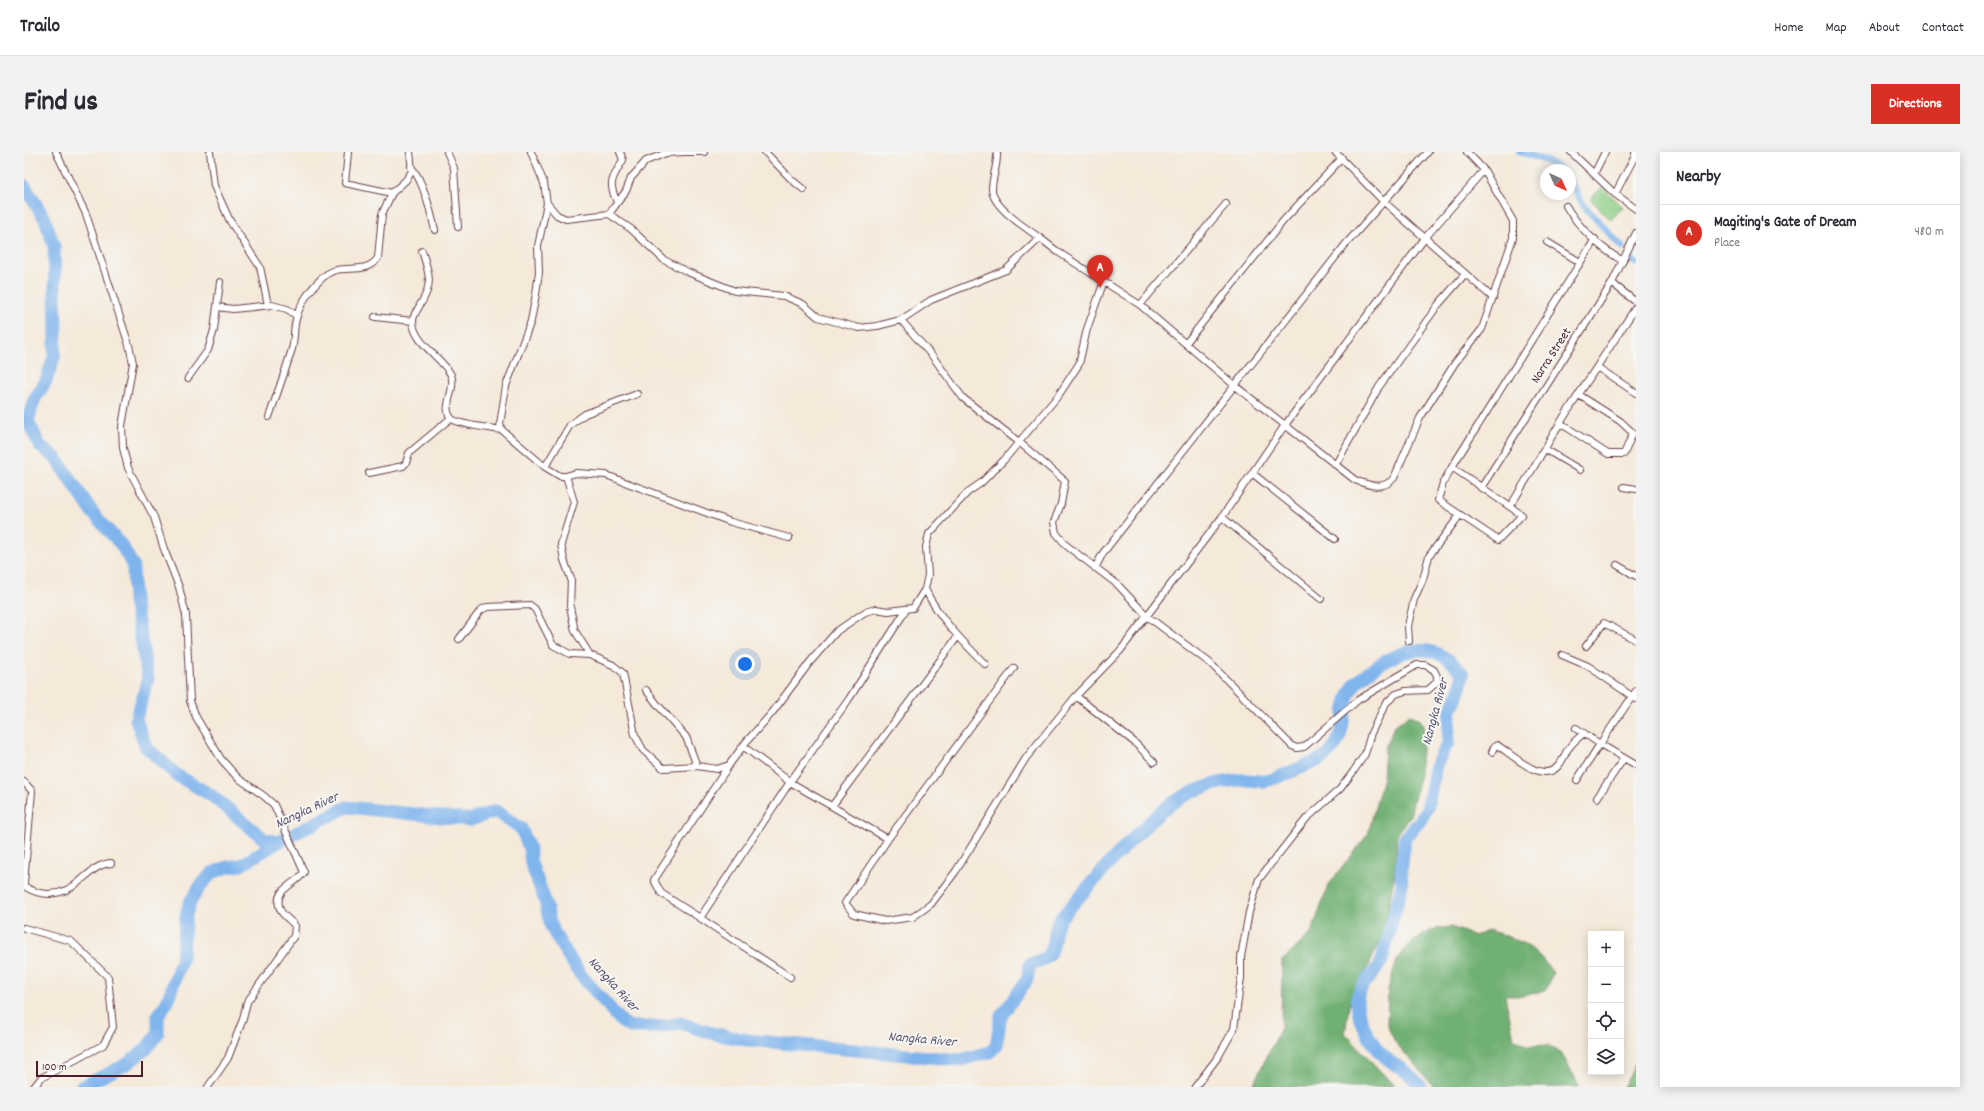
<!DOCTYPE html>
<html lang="en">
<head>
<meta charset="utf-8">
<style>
  :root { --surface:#fff; --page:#f2f2f3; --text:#2b2b33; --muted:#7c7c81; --line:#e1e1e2; --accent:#d93025 }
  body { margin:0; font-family:Dekko,sans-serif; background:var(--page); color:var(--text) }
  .controls { position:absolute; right:12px; bottom:12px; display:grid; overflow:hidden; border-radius:0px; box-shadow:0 2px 10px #0003 }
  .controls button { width:36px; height:36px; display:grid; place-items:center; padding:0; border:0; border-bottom:1px solid var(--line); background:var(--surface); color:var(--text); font:20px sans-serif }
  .compass { position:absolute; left:1516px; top:12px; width:36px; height:36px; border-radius:50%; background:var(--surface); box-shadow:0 2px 10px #0003; rotate:135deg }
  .scale { position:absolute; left:12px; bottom:10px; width:107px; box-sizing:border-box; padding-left:4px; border:2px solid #4a1f2b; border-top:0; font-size:11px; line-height:14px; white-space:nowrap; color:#4a1f2b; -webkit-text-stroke:3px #f6f6f2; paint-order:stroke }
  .you { position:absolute; left:721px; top:512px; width:14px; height:14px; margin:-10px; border:3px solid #fff; border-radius:50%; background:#1a73e8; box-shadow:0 0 0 6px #1a73e833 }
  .badge { display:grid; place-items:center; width:26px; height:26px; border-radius:50%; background:var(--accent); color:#fff; font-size:13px; font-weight:700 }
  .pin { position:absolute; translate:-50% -33px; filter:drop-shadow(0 1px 2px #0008) }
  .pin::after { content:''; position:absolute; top:21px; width:14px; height:12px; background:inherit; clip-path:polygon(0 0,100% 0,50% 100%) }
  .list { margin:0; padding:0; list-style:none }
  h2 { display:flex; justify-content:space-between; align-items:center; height:52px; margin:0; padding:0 16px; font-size:17px }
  h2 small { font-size:13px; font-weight:400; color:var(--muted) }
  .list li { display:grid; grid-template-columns:26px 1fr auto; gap:12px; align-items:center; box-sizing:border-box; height:56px; padding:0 16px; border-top:1px solid var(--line) }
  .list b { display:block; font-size:15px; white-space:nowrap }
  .list p { margin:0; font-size:13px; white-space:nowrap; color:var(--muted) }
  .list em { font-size:13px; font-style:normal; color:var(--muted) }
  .icon { flex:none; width:22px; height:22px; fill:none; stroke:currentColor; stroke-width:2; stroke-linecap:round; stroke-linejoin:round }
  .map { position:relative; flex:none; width:1612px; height:935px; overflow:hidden; border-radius:0px }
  header { display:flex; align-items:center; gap:24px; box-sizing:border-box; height:56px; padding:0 20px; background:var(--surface); border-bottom:1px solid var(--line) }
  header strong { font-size:19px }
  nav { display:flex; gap:22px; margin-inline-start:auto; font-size:14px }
  .intro { display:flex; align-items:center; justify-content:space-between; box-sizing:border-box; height:96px; padding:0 24px }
  h1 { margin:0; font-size:28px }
  .button { padding:10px 18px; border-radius:0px; background:var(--accent); color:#fff; font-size:14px; font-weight:700 }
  main { display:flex; gap:24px; padding:0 24px }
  aside { flex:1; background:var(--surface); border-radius:0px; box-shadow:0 2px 10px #0003 }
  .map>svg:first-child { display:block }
  .green { fill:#8bcd84; stroke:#6a7658 }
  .forest { fill:#70b072; stroke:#5d684e }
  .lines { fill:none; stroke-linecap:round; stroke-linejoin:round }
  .canal { stroke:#7fb4ed; stroke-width:7 }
  .river { stroke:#7fb4ed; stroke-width:13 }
  .minor-casing { stroke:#643d45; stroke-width:8 }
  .minor { stroke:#fff; stroke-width:6 }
  .labels { text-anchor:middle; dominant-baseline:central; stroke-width:4; stroke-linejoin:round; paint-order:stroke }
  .street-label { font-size:13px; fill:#4a1f2b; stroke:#f6f6f2 }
  .water-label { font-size:14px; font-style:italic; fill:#5d536f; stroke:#f6f6f2 }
</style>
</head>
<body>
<header>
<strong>Trailo</strong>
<nav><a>Home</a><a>Map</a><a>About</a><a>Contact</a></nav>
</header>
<div class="intro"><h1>Find us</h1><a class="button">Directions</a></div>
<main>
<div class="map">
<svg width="1612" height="935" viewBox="0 0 1612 935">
  <rect width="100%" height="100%" fill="#f6f6f2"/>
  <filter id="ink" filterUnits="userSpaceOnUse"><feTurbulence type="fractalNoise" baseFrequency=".025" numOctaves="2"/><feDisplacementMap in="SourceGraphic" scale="8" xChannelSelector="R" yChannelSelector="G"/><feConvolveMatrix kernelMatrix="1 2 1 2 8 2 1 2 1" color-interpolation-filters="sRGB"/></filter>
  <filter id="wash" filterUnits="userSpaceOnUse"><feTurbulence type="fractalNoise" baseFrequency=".012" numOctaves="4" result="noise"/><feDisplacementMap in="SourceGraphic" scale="16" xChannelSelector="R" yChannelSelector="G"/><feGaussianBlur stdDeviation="0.9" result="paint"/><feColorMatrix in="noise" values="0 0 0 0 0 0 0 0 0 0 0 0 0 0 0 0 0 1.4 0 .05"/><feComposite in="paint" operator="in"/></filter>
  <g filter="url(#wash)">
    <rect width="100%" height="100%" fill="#f5e9d9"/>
    <path class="green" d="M1578,35l21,20 -12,13 -21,-21z"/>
    <path class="forest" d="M1385,563l10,3 5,7 -4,50 -10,41 -13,17 -2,39 -11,62 -35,72 -4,27 50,54h-143l29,-59 1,-67 29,-27 17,-48 40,-52 15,-57 2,-29 9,-22z
      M1427,775l24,9 14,-6c33,12 43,13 64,43l-8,17 -21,6h-19l9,42 15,8 19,-1 14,9 18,33h-146l-39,-45 -8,-17 1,-36 10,-32 14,-15 18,-12z
      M1612,910v25h-13z"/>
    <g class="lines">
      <path class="canal" d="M1496,0l27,9 14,9
        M1546,29l14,25 38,41
        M1606,107l6,4"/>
      <path class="river" d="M0,33l21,34 9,27 2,87 -2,24 -8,24 -12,19 -6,21 12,25 16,12 37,55 29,33 11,20 1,34 14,79 -12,40 10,28 32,29 33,19 53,44 14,3
        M57,935l46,-23 19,-15 12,-16v-17l9,-14 15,-44 4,-43 4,-13 11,-17 11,-12 15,-6 14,-2 37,-23 69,-35 123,13 26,-9 25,17 8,20 2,15 14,38 6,26 12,21 17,26 42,48 8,5h30l20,-4 35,11 33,6 212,20 30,-8 6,-6 5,-30 26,-36 3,-16c5,-2 13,-4 17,-7 9,-8 6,-24 11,-34 5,-10 16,-19 23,-28 26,-30 52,-59 82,-85 20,-17 52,-29 78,-30 8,-1 16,2 24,1 6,0 53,-20 59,-24 28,-22 13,-46 29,-70 4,-7 14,-13 20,-18 32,-23 63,-29 90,5l-3,16 -10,22 -2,31 -12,22 -9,44 -7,12 -15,16 -4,34 1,14 -20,75c-5,12 -17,20 -23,32 -8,17 12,52 25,64 12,12 25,14 37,31"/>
    </g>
  </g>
  <g filter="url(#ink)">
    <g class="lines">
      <g class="minor-casing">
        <path id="minor" d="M32,0l30,62 43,131 4,18 -11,63 1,22 5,20 26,49 10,32 15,38 7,28 4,86 6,16 25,42 17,19 26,18 10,9 30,67c-6,12 -32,16 -24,37 2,7 11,11 15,17l-1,10 -47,66 -4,17 -15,39 -20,29
          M186,0l4,34 16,35 30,46 8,38
          M324,0l-3,31 47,10
          M423,0l7,16 4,59
          M507,0l13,31 3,20 -9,43 1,26 -3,22 -5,27 -25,65 -6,38 2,6 43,37 15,9h6l10,-3 30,2 125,47 58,16
          M661,0h19
          M741,0l27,28 11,9
          M973,0c1,13 -5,25 -5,37 0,18 34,39 48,49
          M1311,0l48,49 110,97
          M1547,0l44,42 21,15
          M387,15c12,12 20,46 24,63
          M1570,22l11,-22
          M1591,42l20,-38v-4
          M593,50c-10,-21 -4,-24 6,-42l-3,-8
          M523,51l10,12 9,4 43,-5 22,15 33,31 26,13 45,18 49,5 19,8 15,13 41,11 18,-2 24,-6 30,-20 75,-30 34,-32 18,14 82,53 94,80 121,95c13,5 28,11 39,-2l26,-60 35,-55 27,-34 31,-91v-17l-29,-51 -17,-18
          M1542,54c13,22 35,43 57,55
          M585,62l17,-23 5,-13 15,-17 20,-8 18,-1
          M1523,90l33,20
          M398,99c7,22 12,33 -2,54 -3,6 -7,10 -7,16 0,22 30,37 38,54 6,15 -11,33 1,44 7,6 39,9 50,11
          M1588,131l24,19
          M1116,153l86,-101
          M193,155l16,2 39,-4 15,4 10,7
          M351,165l38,4
          M877,168l32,37 30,41 56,44 39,-46 21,-32 8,-35 17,-48
          M1162,191l98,-123 58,-62
          M1573,215l39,26
          M164,226l20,-28 6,-20 6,-48
          M245,265c8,-23 16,-45 23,-68 3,-10 1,-23 5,-33 4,-15 18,-33 30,-42 16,-11 38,2 51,-16l4,-44 10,-21 14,-13 6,-9 -2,-19
          M1536,271l48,31h16l9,-21 -13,-12 -41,-26
          M1521,297l35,21
          M1312,312l43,-77 59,-82 27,-31
          M521,315l25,-42 15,-11 52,-20
          M1428,315l70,48 -24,25 -60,-40 5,-17 9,-16 143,-228
          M345,321l34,-7 3,-3 3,-10 42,-35
          M1228,321l83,66
          M542,324l8,26 -13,42 3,16 7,19 -1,28 5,24 15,24 23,10 10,8 12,62 8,15 20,18 34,-2 -11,-29 -29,-33 -11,-14
          M1600,335l12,2
          M1457,336l131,-205 24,-50
          M1486,355l50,-84 76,-116
          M1198,365l99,82
          M1593,413l19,11
          M1071,416l8,-15 242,-308 83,-93
          M901,437c14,29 37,52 60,75
          M435,487l22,-29 6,-3 43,-2 5,4 18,36 17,9 20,1
          M1385,489l-1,-15 6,-27 9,-20 6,-23 31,-41
          M1562,494l18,-23 32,17
          M1538,503l26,11 48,33
          M990,516l-126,171 -43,64 9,11 31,7 28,-4 18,-13 25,-33 70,-113 50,-62 44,-45 102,-134 63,-92 140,-187 59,-68
          M1612,539l-36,53 36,21
          M1052,544l58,46 20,20
          M1552,576l24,16 -23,36
          M719,594l47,36 98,57
          M1468,600l2,-5 3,-2c15,9 46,41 62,20 4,-5 6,-11 9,-16 4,-6 10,-11 16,-16
          M705,613l-75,115 7,13 39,25 90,-136 59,-83 57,-89
          M673,614l20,3 12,-4 17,-23 26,-29 38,-51 27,-31 28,-19 11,-3 12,2 25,-3 12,-19 3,-14 -2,-28 3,-13 39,-42 13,-9 23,-23 15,-18 46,39 -4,23 -7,18 2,11 11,13 50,38 30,32 63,47 82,83 5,2 7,-1 54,-47 59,-35h8l9,5 3,6v6l-9,8 -23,1 -9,3 -10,9 -15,30 -6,21 -12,18 -13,17 -34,30 -47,60 -10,33 -8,45v21l-7,51 -16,28 -23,30
          M0,630l8,9 -8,92
          M1573,646l27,-40
          M808,654l126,-170
          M0,734c18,12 38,10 55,-4 10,-8 18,-18 32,-19
          M676,766l90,59
          M0,776l47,13 37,36 5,50 -10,18 -62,33 -7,9"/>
      </g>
      <use href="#minor" class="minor"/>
    </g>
  </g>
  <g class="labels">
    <g class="street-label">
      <text transform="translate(1528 204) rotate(-57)">Narra Street</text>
    </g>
    <g class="water-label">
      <text transform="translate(1412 560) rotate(-75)">Nangka River</text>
      <text transform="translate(283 659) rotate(-25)">Nangka River</text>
      <text transform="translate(589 833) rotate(48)">Nangka River</text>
      <text transform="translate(898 888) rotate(5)">Nangka River</text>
    </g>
  </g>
</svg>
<div class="controls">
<button>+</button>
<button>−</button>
<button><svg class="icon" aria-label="locate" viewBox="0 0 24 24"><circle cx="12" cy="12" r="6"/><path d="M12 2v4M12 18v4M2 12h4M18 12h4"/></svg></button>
<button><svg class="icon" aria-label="layers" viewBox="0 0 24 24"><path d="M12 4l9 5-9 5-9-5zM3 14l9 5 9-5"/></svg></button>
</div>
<svg class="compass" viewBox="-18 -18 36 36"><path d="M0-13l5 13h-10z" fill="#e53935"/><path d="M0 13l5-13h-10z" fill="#7c7c81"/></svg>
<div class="scale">100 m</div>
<div class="you"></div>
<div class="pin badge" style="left:1076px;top:136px">A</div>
</div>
<aside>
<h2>Nearby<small></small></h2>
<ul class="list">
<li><span class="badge">A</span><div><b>Magiting's Gate of Dream</b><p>Place</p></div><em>480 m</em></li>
</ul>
</aside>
</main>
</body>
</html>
